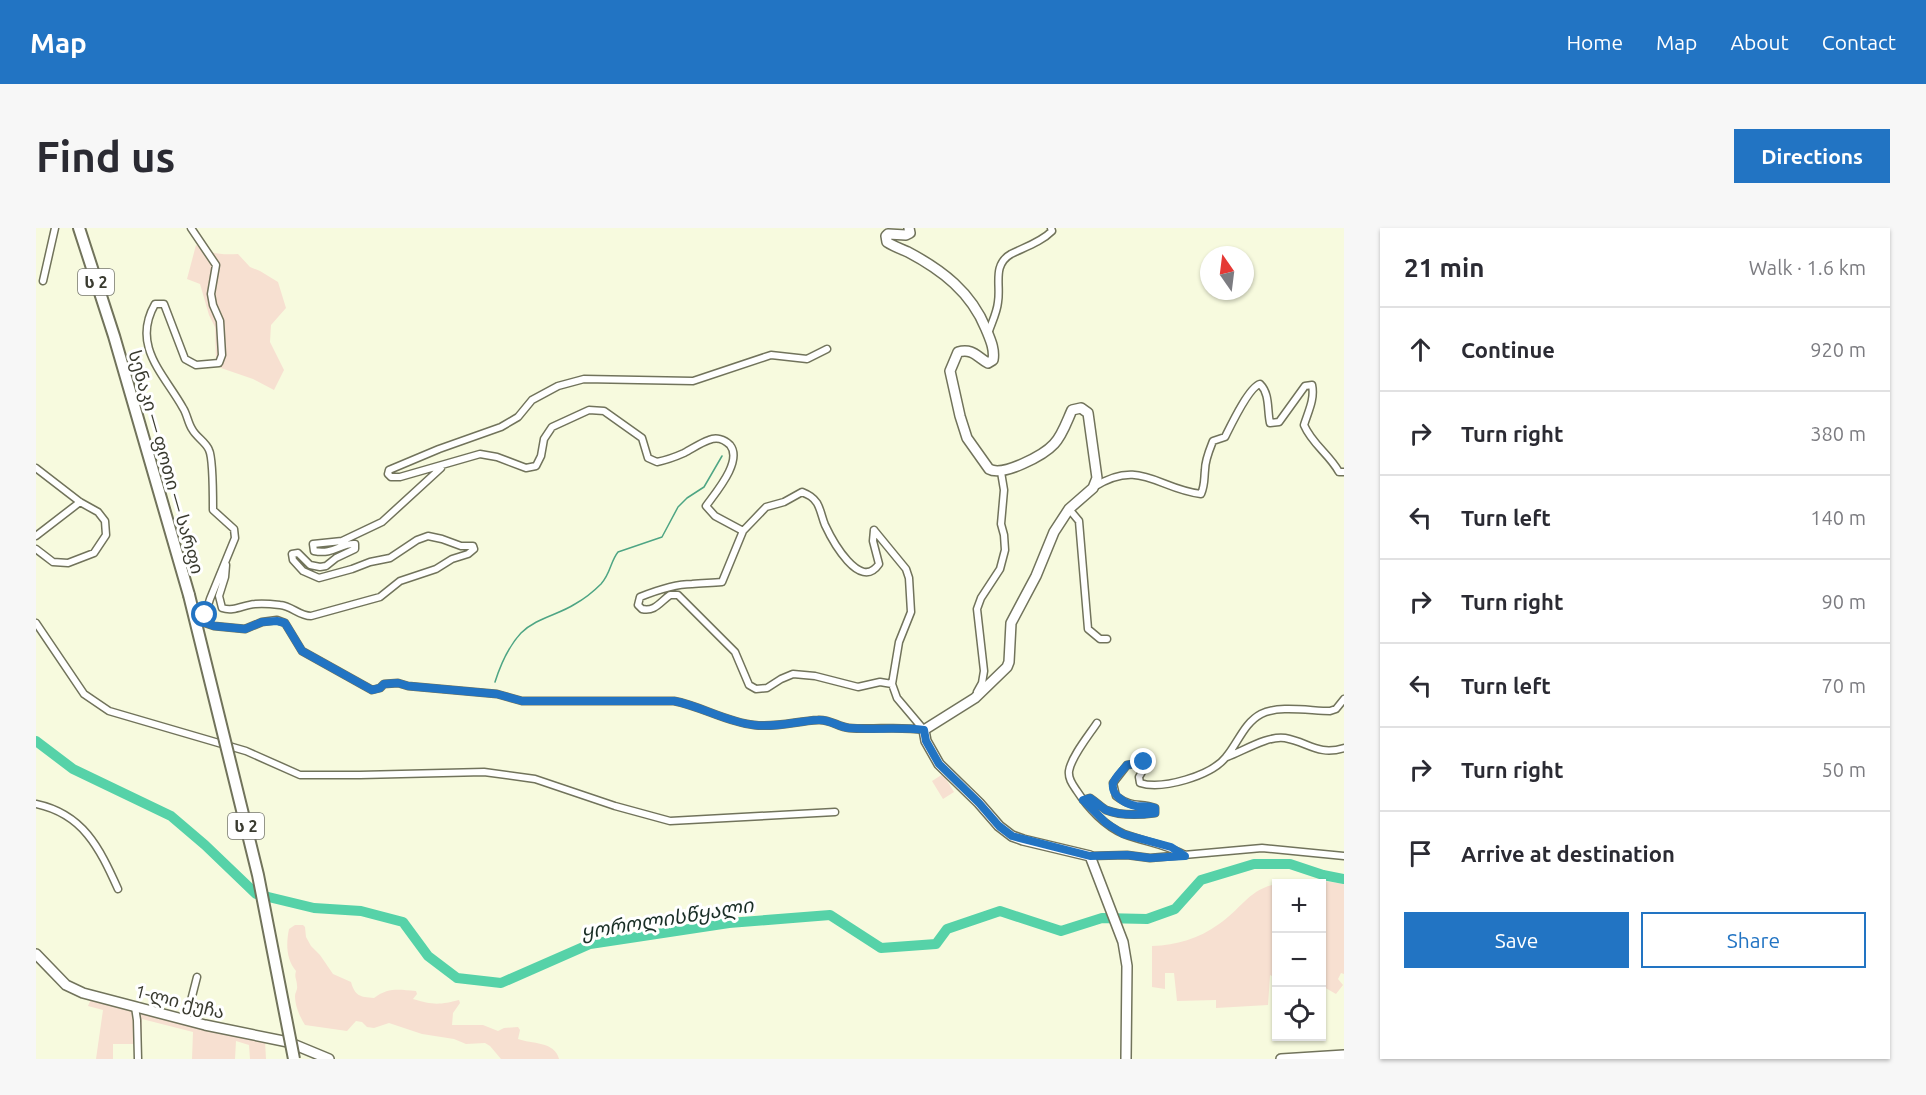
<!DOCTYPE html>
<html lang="en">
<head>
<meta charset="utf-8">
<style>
  :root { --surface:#fff; --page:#f7f7f7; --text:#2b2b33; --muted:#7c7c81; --line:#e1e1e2; --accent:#2274c3 }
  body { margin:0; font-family:Ubuntu,"Noto Sans Georgian",sans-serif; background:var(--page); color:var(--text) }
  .controls { position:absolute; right:18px; bottom:18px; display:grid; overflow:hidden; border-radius:0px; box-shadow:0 2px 4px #0004 }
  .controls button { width:54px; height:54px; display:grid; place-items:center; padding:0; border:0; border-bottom:2px solid var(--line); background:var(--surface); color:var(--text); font:30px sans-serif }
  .compass { position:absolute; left:1164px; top:18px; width:54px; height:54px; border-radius:50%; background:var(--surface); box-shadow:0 2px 4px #0004; rotate:346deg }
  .stop { position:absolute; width:18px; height:18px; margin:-14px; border:4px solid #2274c3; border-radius:50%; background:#fff }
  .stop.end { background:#2274c3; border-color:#fff; box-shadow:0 2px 6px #0008 }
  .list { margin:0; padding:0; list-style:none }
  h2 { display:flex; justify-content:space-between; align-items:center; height:78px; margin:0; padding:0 24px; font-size:26px }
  h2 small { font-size:20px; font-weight:400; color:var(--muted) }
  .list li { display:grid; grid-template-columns:39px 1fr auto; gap:18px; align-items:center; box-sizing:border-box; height:84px; padding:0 24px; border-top:2px solid var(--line) }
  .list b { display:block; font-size:22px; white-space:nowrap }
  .list em { font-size:20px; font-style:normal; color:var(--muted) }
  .actions { display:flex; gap:12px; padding:18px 24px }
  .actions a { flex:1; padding:14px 0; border:2px solid var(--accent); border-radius:0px; text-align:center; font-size:21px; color:var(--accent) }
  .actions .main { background:var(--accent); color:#fff }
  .icon { flex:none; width:33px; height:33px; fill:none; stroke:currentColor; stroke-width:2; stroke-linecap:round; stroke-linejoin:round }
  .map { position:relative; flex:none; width:1308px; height:831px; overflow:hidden; border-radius:0px }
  header { display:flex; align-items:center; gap:36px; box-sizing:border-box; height:84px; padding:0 30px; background:var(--accent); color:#fff }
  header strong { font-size:28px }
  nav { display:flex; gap:33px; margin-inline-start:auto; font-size:21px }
  .intro { display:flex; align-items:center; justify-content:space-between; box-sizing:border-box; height:144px; padding:0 36px }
  h1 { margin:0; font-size:42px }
  .button { padding:15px 27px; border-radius:0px; background:var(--accent); color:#fff; font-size:21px; font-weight:700 }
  main { display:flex; gap:36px; padding:0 36px }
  aside { flex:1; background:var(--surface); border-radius:0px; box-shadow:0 2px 4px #0004 }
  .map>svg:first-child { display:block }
  .green { fill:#f7e0d1 }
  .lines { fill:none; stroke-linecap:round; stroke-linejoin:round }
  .stream { stroke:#4ea584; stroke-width:1.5 }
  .river { stroke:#56d2a8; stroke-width:10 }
  .street-casing { stroke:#71735b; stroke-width:9 }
  .secondary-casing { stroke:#71735b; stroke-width:12 }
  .highway-casing { stroke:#71735b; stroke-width:14 }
  .street { stroke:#fff; stroke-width:6 }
  .secondary { stroke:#fff; stroke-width:9 }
  .highway { stroke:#fff; stroke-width:10 }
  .highway-bridge-casing { stroke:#71735b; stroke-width:14; stroke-linecap:butt }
  .highway-bridge { stroke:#fff; stroke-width:10 }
  .route { stroke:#2274c3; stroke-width:8 }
  .labels { text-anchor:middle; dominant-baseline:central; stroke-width:6; stroke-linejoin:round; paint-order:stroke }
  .shield { fill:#fff; stroke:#75766e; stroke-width:1.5 }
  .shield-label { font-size:16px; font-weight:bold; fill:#3a3b30 }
  .street-label { font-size:18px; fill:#3a3b30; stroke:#fff }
  .water-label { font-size:20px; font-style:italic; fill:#192e26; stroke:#fff }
</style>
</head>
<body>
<header>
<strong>Map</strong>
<nav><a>Home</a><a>Map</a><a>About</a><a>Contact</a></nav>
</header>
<div class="intro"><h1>Find us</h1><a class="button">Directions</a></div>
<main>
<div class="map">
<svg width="1308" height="831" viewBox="0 0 1308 831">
  <rect width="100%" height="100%" fill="#f7fade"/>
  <path class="green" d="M160,17c14,9 25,10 42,9l12,13 10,4 18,11 8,26 -15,17 -1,17 14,28 -10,20 -21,-11 -32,-11 -5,-8 -1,-33 -6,-12 -9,-31 -13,-5z
    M907,546l11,18 -11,7 -11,-18z
    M1276,651l32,5v90l-3,-1 -3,6 5,6 -7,9 -14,-8v-102l-40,-1z
    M1240,656v94l-6,-3 -2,30 -52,3v-8l-39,1 -3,-28h-9v16l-13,-2v-41c25,-1 46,-7 67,-22 21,-14 30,-35 57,-40z
    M259,697h8l2,2 1,10 5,9 9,9 13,19 18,8c4,14 9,15 23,16 15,-11 25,-8 42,-7l1,3 -4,5c19,6 27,6 46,1l1,3 -7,10 -1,12h31l15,6 6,-3 14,-1 2,3 -2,9c13,5 37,2 41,20h-58l-11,-13 -5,-3 -19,1 -12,-5 -32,-5 -33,-11 -15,5 -7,-1 -5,-5 -6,-1 -9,10 -42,-6c-5,-8 -10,-19 -10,-29 0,-3 3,-7 2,-10 0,-7 -3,-8 -1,-15 -10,-12 -10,-27 -7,-42z
    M55,771l174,42 1,18h-16l-1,-14 -13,-4 -1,18h-43l1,-27 -51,-13v25h-29v15h-17l7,-49 -15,-4z"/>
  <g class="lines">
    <path class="stream" d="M459,454c6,-19 13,-35 26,-49 15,-15 37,-18 54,-29 9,-5 19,-13 26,-20 10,-11 9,-22 17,-32l44,-15 16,-30 9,-9 17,-11 18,-31"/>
    <path class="river" d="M0,513l37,28 98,47 34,29 51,49 58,14 47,3 42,11 25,34 29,22 44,5 89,-39 139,-21 101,-8 51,33 55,-4 11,-15 53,-18 61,20 41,-13 45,1 28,-10 26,-29 53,-16h36l33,11 21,4"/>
    <g class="street-casing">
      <path id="street" d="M155,0l25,37 -5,29 2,11 7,16 2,34 -3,8 -23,2 -11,-6 -21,-55h-9c-24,42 9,70 28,104 4,6 5,15 9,21 4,8 14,13 17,21 4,8 4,49 4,60l21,19 1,9 -25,61 -5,16v8l9,3 31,3 17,-7 15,-2 8,3 17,28 70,39 8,-2 4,-4 14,-1 10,3 89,8 25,7h152c27,5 52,21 80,24 22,3 43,-4 64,-5 12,-1 20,7 31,8 25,2 50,-2 75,2
        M7,53l12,-53
        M952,106c3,-10 9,-21 10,-32 3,-17 -6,-37 13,-48 14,-7 30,-12 41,-23l-1,-3
        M0,240l44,34 18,10 7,9 1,14 -12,18 -26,10 -15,-1 -17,-13
        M1058,259c46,-29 64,2 107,7 4,-9 3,-15 4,-24 0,-10 4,-19 8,-29l12,-4c6,-12 24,-50 35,-53 10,10 7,25 10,39l9,-1 26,-36 7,-1c3,14 -4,27 -8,40 8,19 25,29 35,47h5
        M1033,281l10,12 9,108 12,10h7
        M838,302l-1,11 6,23c-19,28 -47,-24 -54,-39 -3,-7 -4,-15 -8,-22 -4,-6 -8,-8 -15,-11l-18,10 -18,5 -23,24 -21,51c-10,1 -19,1 -30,2 -16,0 -37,7 -52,13l-2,8 4,4c13,3 18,-7 28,-14h8l57,57 14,33 7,4 11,-1 14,-9 12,-5 22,2 43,11 22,-5 12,2
        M838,302l32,39 3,9 2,34 -12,30 -7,42 5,14 27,32
        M707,303l-28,-15 -9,-10c10,-14 37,-45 24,-61 -6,-6 -14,-8 -21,-5 -9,3 -17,9 -25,13 -9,4 -17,7 -27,9l-9,-4 -6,-20 -38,-27 -15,-1 -37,17 -8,12 -3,17 -5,10 -10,2 -29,-11 -17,-3 -80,23h-9l-3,-3 1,-4 50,-21 62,-22 17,-10 14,-17 26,-14 26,-7 109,2 78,-26 36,4 20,-10
        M0,308l44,-34
        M190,337l-1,12 -6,19 3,12c12,4 21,-3 33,-4 8,-1 17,0 25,1 12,1 19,11 31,11l69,-19 20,-16 36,-12 16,-10 16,-5 6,-5 -1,-3h-12l-19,-7 -14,-3 -11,4 -27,18 -20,4 -18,7 -33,9 -16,-7 -10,-11 -1,-6 6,-1 12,12 10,2 6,-1 10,-8 19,-9v-5c-15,-1 -21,11 -41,7l-1,-7 29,-3 40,-19 59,-54
        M0,395l48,71 25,17 137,40 54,24h60l124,-3 51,7 80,27 55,15 165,-9
        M941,464l5,-9 2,-12 -7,-62 4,-11 19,-29 5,-19 -1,-15 -3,-11 3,-34 -3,-18
        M1061,495c-8,12 -26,34 -28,48 -1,8 4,14 8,20 11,17 28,35 47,43 21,8 41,10 61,21
        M1191,529c16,-6 42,-22 58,-19 23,4 33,18 59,10
        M1047,572l7,-2c6,4 11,9 16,12 15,6 34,5 49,3v-5c-15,-6 -22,1 -39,-12l-3,-13 14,-18 17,-2 2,2 -7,12 1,6c22,7 71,-7 86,-26 12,-14 18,-34 35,-43 17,-9 50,-3 69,-3l6,-2 8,-10
        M0,576c47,10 63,43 82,85
        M1054,628l37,-1 23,3 112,-10 82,8
        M99,779l2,13 1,39
        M150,792l11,-43"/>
    </g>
    <g class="secondary-casing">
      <path id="secondary" d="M873,0l1,5 -4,2 -18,-1 -2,2 1,6c6,4 14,7 21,10 34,18 63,40 78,77 4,10 9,20 7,31l-5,3c-11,-6 -15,-15 -30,-11l-8,19 10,45 7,22 22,31c14,8 55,-14 65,-25 8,-8 13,-23 18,-34l9,-2 7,5 9,65 -4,10 -24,21 -15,23 -18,44 -25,47 -2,39 -2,5 -32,31 -51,32 2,11 13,23 40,39 20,23 13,10 11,4 67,16 33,86 4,24 -1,93
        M0,726l30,31 17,8 122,32 83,17 41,17
        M1245,831l63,-4"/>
    </g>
    <g class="highway-casing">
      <path id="highway" d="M43,0l35,108 75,259"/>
    </g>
    <use href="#street" class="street"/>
    <use href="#secondary" class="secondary"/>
    <use href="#highway" class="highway"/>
    <g class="highway-bridge-casing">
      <path id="highway-bridge" d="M153,367l69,280 36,184"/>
    </g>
    <use href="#highway-bridge" class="highway-bridge"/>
  </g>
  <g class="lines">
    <path class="route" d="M169,387l1,8 8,3 31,3 17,-7 15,-1 8,2 17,28 70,39 8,-2 4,-4 14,-1 10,3 89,8 25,7h152c27,5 52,21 80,24 22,3 43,-4 64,-5 12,-1 20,7 31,8 25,2 50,-1 75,2l2,11 13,23 40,39 20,23 13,10 78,20 37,-1 23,3 35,-2 -14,-9 -48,-13 -17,-11 -23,-23 7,-2c6,4 11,9 16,12 15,6 34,5 49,3v-5c-7,-3 -13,-1 -19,-2 -10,-2 -25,-10 -23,-22 1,-6 10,-14 14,-19l17,-3"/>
  </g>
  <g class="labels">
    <g class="shield">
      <rect x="42" y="41" width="36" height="26" rx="4.5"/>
      <rect x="192" y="585" width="36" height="26" rx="4.5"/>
    </g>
    <g class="shield-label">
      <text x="60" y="54">ს 2</text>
      <text x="210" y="598">ს 2</text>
    </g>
    <g class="street-label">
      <text transform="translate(131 234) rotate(74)">სენაკი — ფოთი — სარფი</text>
      <text transform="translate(144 773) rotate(14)">1-ლი ქუჩა</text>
    </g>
    <g class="water-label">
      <text transform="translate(631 690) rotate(-9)">ყოროლისწყალი</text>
    </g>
  </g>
</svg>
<div class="controls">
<button>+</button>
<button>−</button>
<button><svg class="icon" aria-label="locate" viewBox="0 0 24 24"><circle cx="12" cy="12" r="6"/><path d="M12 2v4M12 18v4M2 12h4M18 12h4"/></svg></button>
</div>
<svg class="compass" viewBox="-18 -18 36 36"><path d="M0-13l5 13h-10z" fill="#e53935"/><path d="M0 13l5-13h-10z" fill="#7c7c81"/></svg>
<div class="stop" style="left:169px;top:387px"></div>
<div class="stop end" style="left:1108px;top:534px"></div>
</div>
<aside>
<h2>21 min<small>Walk · 1.6 km</small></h2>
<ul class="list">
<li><svg class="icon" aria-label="ahead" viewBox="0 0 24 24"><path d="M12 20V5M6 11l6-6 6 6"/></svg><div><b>Continue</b></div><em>920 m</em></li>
<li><svg class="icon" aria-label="right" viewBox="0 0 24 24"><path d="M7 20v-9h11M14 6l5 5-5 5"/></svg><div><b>Turn right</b></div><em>380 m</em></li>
<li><svg class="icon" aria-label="left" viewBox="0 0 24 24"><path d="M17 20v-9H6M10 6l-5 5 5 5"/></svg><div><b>Turn left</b></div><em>140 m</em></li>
<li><svg class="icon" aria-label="right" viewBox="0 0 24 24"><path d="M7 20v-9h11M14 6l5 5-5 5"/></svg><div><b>Turn right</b></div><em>90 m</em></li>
<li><svg class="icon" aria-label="left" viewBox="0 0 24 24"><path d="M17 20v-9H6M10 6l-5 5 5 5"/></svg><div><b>Turn left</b></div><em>70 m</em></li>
<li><svg class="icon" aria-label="right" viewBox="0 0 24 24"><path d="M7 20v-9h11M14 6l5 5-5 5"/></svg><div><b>Turn right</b></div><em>50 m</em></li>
<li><svg class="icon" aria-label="arrive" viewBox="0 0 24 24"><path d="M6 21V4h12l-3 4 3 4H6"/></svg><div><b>Arrive at destination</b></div></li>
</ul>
<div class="actions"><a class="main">Save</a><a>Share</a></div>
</aside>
</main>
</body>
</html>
